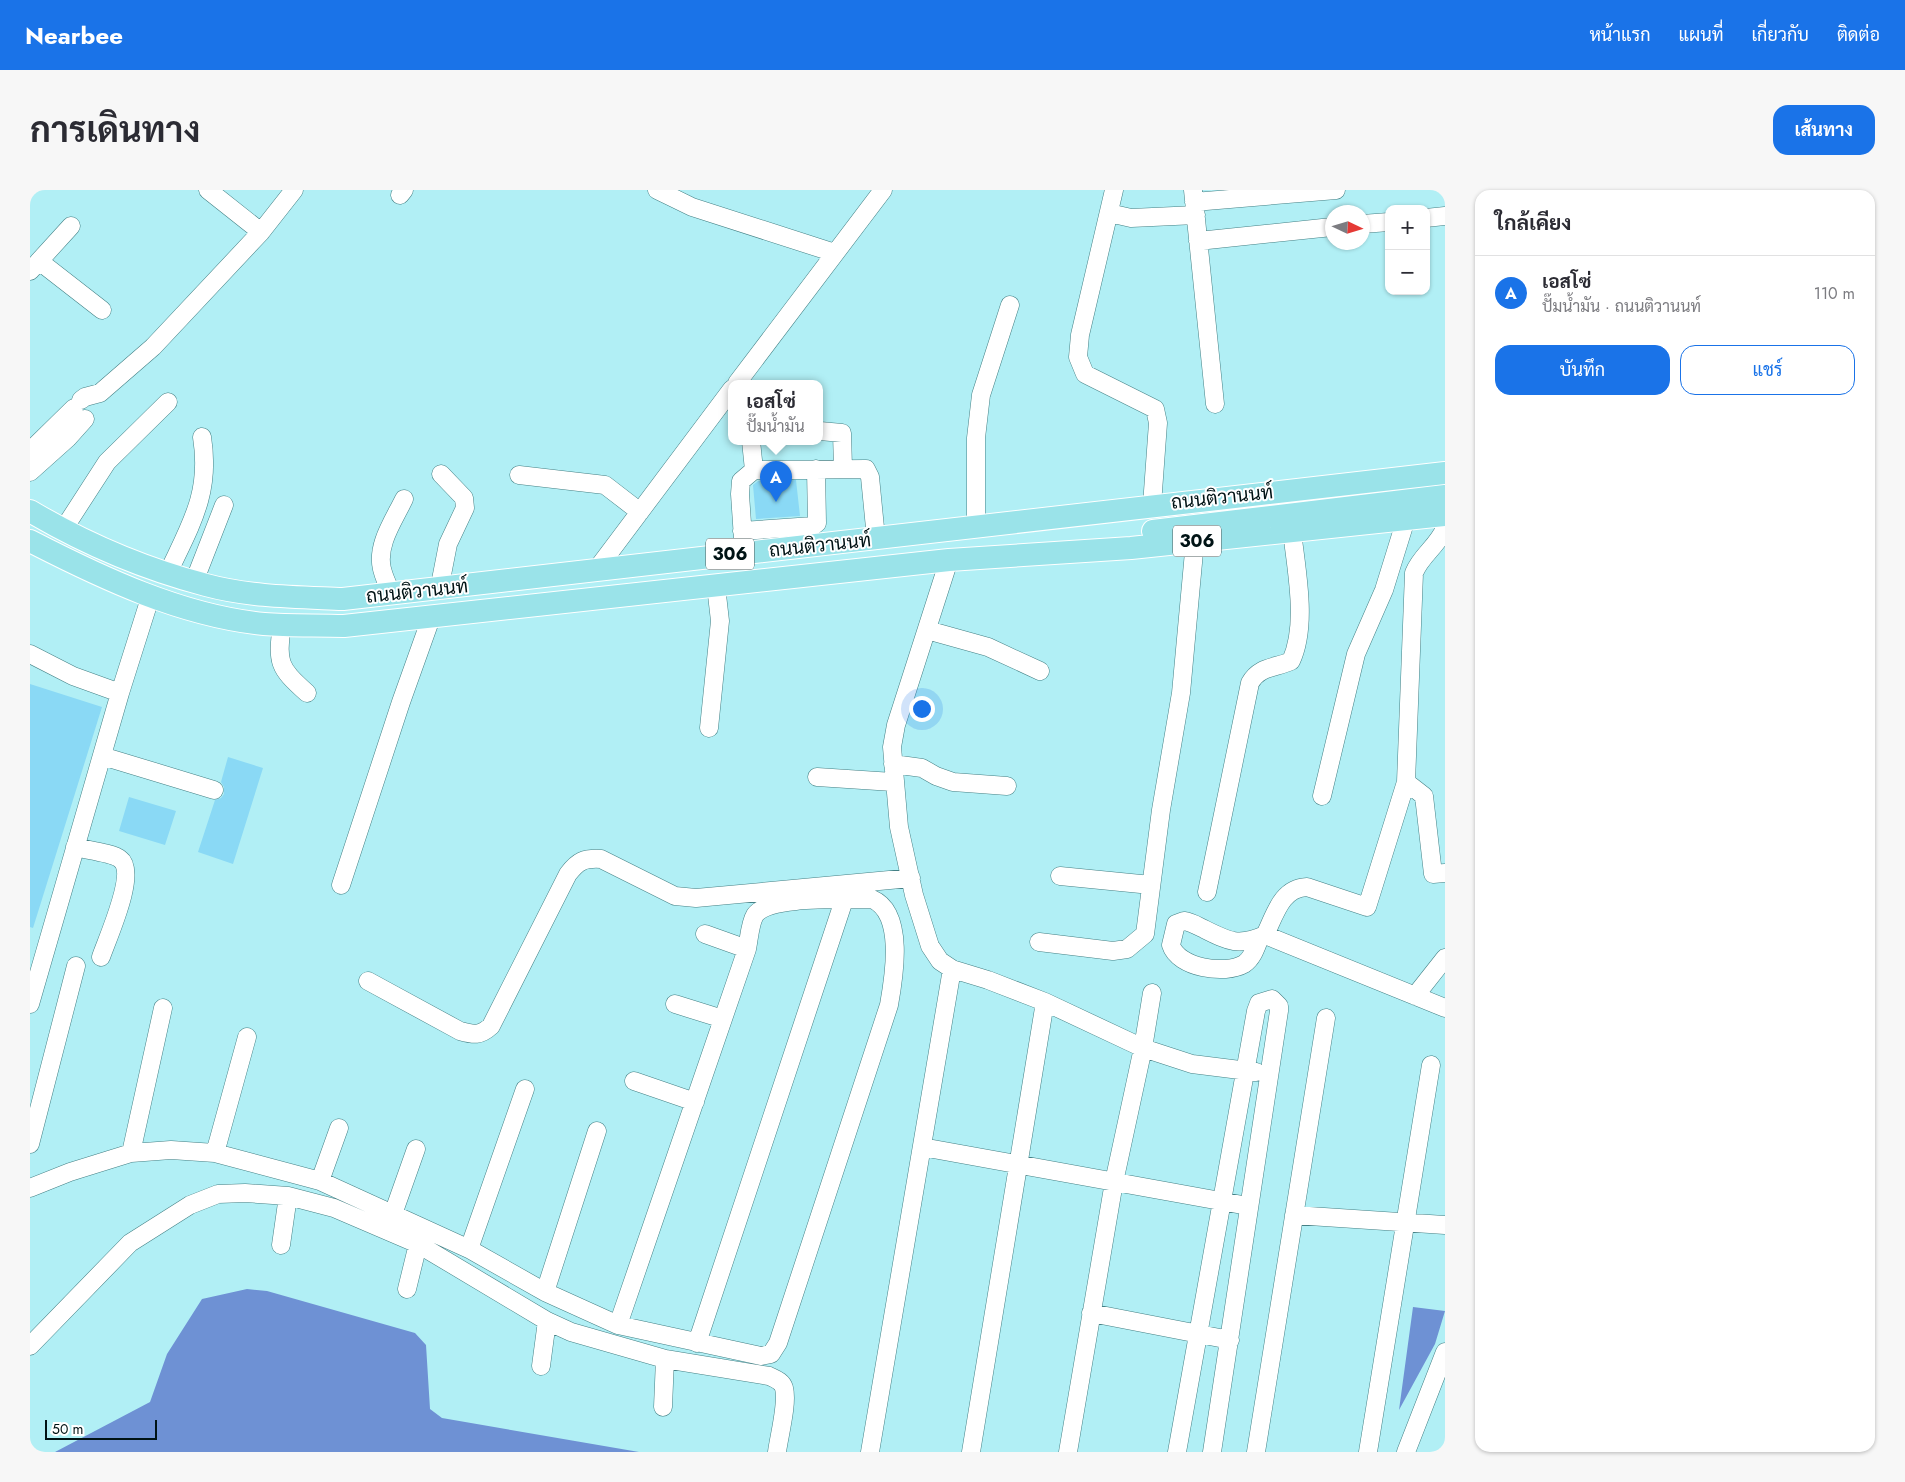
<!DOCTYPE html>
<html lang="th">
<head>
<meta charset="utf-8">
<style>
  :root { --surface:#fff; --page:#f7f7f7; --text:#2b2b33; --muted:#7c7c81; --line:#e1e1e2; --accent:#1a73e8 }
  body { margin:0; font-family:Jost,Sarabun,sans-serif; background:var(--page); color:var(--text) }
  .controls { position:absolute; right:15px; top:15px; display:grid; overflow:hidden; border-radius:10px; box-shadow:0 1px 4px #0004 }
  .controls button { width:45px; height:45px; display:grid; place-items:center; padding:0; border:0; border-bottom:1px solid var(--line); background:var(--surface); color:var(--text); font:25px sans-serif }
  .compass { position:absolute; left:1295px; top:15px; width:45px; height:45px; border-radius:50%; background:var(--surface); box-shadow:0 1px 4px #0004; rotate:94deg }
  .scale { position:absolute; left:15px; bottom:12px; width:112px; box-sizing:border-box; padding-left:5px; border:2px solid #001315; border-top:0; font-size:14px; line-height:18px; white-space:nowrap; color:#001315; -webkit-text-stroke:4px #fff; paint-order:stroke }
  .you { position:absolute; left:891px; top:518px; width:18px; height:18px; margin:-12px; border:4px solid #fff; border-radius:50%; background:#1a73e8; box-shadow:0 0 0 8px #1a73e833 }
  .badge { display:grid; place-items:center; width:32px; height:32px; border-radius:50%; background:var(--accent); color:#fff; font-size:16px; font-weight:700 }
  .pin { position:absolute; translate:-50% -41px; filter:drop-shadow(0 1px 2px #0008) }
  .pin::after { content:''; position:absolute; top:26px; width:18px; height:15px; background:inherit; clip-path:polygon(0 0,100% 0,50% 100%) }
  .popup { position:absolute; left:698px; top:190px; width:95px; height:65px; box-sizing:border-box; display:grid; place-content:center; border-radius:10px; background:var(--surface); filter:drop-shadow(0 1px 4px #0005); font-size:16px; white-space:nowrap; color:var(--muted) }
  .popup b { font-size:19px; color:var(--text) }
  .popup::after { content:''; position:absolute; left:50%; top:100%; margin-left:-10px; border:10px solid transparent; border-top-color:var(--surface) }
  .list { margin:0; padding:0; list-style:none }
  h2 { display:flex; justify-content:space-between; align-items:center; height:65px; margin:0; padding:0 20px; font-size:21px }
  h2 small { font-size:16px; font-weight:400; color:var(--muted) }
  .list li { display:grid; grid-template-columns:32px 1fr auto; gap:15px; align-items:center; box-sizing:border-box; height:75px; padding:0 20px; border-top:1px solid var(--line) }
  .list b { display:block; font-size:19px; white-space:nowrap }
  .list p { margin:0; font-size:16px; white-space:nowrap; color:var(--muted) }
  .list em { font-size:16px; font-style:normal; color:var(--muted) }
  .actions { display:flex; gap:10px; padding:15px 20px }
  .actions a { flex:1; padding:11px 0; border:1px solid var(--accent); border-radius:15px; text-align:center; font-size:18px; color:var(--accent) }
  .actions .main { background:var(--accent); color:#fff }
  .map { position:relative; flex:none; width:1415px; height:1262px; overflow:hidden; border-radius:15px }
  header { display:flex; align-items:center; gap:30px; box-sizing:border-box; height:70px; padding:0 25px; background:var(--accent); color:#fff }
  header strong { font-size:24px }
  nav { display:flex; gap:28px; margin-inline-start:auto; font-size:18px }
  .intro { display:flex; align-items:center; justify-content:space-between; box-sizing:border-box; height:120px; padding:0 30px }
  h1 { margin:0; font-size:35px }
  .button { padding:12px 22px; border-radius:15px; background:var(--accent); color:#fff; font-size:18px; font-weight:700 }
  main { display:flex; gap:30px; padding:0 30px }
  aside { flex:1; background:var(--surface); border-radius:15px; box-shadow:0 1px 4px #0004 }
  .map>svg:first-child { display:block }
  .water { fill:#6e91d4 }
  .building { fill:#8ad9f5 }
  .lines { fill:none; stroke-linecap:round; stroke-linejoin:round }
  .minor-casing { stroke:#448085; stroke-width:19 }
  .major-casing { stroke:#fff; stroke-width:24 }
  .minor { stroke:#fff; stroke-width:18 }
  .major { stroke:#9ae3e9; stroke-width:22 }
  .labels { text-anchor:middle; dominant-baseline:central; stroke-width:4; stroke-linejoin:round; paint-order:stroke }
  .shield { fill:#fff; stroke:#4c5a5b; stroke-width:1 }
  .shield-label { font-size:18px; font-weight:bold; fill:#001315 }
  .street-label { font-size:19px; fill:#001315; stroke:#fff }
</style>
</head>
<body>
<header>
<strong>Nearbee</strong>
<nav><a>หน้าแรก</a><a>แผนที่</a><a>เกี่ยวกับ</a><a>ติดต่อ</a></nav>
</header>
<div class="intro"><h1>การเดินทาง</h1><a class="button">เส้นทาง</a></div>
<main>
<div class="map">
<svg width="1415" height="1262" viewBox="0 0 1415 1262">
  <rect width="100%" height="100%" fill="#b1eff5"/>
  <path class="water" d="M217,1099l20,2 148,42 11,12 4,64 12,9 197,34h-584l95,-50 17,-48 35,-55z
    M1383,1117l32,4 -10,33 -36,66z"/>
  <path class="building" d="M766,290l4,36 -44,3 -3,-34 5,-4z
    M0,494l72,23 -69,221 -3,-1z
    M198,567l35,11 -30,96 -35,-12 17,-52 6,-2 3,-4v-7l-3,-5z
    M99,607l47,14 -11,34 -46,-14z"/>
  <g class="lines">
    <g class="minor-casing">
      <path id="minor" d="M178,0l53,42
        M627,0l35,17 143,46
        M1084,0l-34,145 -2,22 7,17 70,35 3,14 -6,82
        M1163,0l22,214
        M370,5l4,-5
        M1164,12l142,-12
        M1079,23l22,5 65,-3
        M1396,28l19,-2
        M1332,34l27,-2
        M1168,51l134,-14
        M9,71l63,49
        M0,81l41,-45
        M707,193l146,-193
        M51,210l4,-3 15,-4 53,-46 108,-115 33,-42
        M790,241l22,2 1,35
        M721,251l3,29
        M0,261l44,-43
        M0,282l38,-34 17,-19
        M489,285l86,10 35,27
        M946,337v-89l5,-43 29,-90
        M33,340l44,-68 61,-60
        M712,341l71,-5 4,-3 -1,-54
        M714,363l-4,-59 1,-13 13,-11 112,-1 4,8 6,61
        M919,370l-53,165 -4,22 7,80 15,68 16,51 10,15 12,8 36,11 57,22 98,46 49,16 64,8
        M567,379l135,-180
        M138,383c23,-49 43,-80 34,-136
        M164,392l30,-77
        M409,400l9,-46 17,-36 -1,-10 -23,-24
        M362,404c-4,-8 -8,-17 -10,-25 -6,-24 12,-49 22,-70
        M252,434c-5,39 -4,43 25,69
        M897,440l61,17 52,24
        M0,464l43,22 47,17
        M679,538l11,-107 -4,-35
        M72,566l112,34
        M863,574l29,4 14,8 17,6 54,4
        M787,587l76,5
        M1376,592l18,14 9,78 12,-1
        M1292,606l34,-142 28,-64 22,-71
        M45,657c11,3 38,6 45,12 18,13 -13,80 -19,98
        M1030,686l91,9
        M311,695l60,-183 30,-84
        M1177,702l43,-209c9,-17 26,-15 41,-22 17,-36 5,-92 1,-130
        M675,744l42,15
        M1235,745l180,73
        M1230,747c-4,10 -7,21 -16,27 -19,11 -66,4 -73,-19l5,-21 8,-3c7,1 12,4 18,7 26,13 36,19 63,7 10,-20 16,-47 42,-48l60,20 39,-125 8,-209c7,-18 24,-27 31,-45
        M1009,752l74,9 14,-2 18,-15 16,-124 20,-117 14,-152
        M338,791l92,50c14,4 20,5 31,-5l77,-152c10,-13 16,-16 33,-15l74,37 21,2 215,-20
        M1385,806l30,-38
        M0,814l90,-311 31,-98
        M645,814l48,15
        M604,891l61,21
        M0,954l46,-178
        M892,957l326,59
        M101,963l32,-145
        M185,963l32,-116
        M290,991l19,-53
        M0,998l40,-16 61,-19 40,-3 44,3 105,28 149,68 76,43 73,33 143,31 10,-2 7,-11 111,-338c5,-28 16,-92 -17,-106 -25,1 -103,-4 -117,16 -5,8 -6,24 -8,34l-129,376
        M363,1024l23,-65
        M1264,1025l151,10
        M251,1055l7,-49
        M439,1059l56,-160
        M377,1099l11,-45
        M515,1102l52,-161
        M1061,1123l139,27
        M667,1153l147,-443
        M0,1156l100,-103 60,-38 28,-11 27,-1 43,3 46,12 84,36 129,77 24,11 94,27 104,17c6,3 13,5 15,12 4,15 -5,48 -7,64
        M511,1176l6,-45
        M633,1217l2,-48
        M840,1262l82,-483
        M941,1262l74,-450
        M1038,1262l46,-270 29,-134 9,-55
        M1147,1262l79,-441 3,-8 13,-4 7,7v5l-67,441
        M1226,1262l70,-434
        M1338,1262l63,-387
        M1376,1262l39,-100"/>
    </g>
    <g class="major-casing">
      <path id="major" d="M0,321c54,32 115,58 176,74 44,12 92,12 137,14l1102,-126
        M1123,341l292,-35
        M0,351c72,37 152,75 234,83 26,2 53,1 80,2l605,-66 182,-12 314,-33"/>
    </g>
    <use href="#minor" class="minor"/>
    <use href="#major" class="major"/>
  </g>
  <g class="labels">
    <g class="shield">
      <rect x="1143" y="335.5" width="48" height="31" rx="4"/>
      <rect x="676" y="348.5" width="48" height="31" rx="4"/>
    </g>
    <g class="shield-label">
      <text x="1167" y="351">306</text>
      <text x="700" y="364">306</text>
    </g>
    <g class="street-label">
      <text transform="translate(1192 307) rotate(-6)">ถนนติวานนท์</text>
      <text transform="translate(790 355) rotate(-6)">ถนนติวานนท์</text>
      <text transform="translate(387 401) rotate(-6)">ถนนติวานนท์</text>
    </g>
  </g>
</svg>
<div class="controls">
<button>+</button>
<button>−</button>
</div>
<svg class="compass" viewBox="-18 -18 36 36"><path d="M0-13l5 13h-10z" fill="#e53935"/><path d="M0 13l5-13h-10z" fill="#7c7c81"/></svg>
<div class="scale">50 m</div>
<div class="you"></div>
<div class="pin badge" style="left:746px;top:312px">A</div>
<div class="popup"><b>เอสโซ่</b>ปั๊มน้ำมัน</div>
</div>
<aside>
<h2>ใกล้เคียง<small></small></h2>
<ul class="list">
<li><span class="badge">A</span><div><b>เอสโซ่</b><p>ปั๊มน้ำมัน · ถนนติวานนท์</p></div><em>110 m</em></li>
</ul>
<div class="actions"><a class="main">บันทึก</a><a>แชร์</a></div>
</aside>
</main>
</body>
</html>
